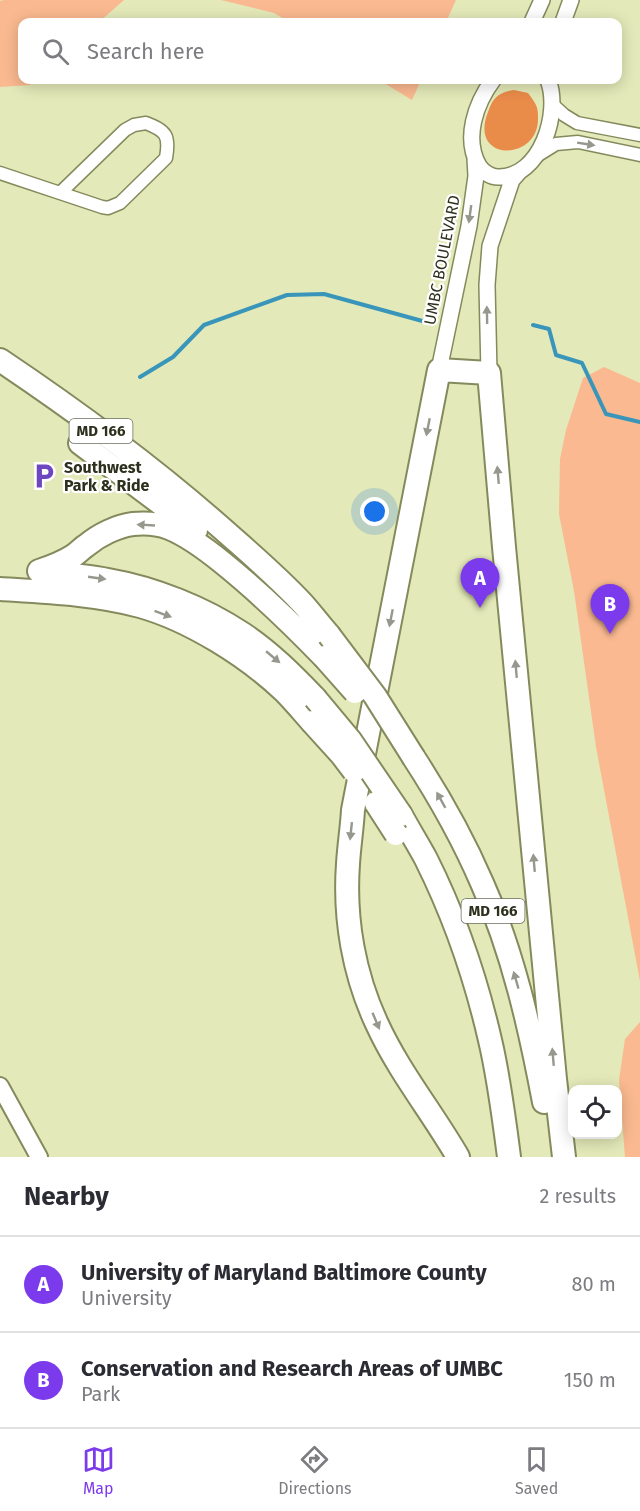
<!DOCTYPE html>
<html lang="en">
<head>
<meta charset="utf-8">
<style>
  :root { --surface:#fff; --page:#f2f2f3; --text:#2b2b33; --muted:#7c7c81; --line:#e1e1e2; --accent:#7c3aed }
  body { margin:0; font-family:"Fira Sans",sans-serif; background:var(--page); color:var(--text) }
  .controls { position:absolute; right:18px; bottom:18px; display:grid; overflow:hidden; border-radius:12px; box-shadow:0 3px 15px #0003 }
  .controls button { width:54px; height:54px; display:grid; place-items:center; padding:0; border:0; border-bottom:2px solid var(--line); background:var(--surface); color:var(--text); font:30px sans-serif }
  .you { position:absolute; left:375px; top:512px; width:21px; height:21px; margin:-15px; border:4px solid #fff; border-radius:50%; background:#1a73e8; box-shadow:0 0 0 9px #1a73e833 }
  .badge { display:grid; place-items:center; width:39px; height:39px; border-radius:50%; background:var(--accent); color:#fff; font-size:20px; font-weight:700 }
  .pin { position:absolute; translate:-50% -50px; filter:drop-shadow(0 2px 3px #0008) }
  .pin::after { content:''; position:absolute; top:32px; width:21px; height:18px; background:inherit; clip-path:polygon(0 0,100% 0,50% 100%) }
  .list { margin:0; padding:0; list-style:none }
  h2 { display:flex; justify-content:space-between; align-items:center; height:78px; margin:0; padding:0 24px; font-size:26px }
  h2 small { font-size:20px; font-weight:400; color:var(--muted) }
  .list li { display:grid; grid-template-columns:39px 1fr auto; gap:18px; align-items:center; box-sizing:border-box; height:96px; padding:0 24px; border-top:2px solid var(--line) }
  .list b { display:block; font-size:22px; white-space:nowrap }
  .list p { margin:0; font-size:20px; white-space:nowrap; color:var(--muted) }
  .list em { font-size:20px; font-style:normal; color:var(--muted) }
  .icon { flex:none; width:33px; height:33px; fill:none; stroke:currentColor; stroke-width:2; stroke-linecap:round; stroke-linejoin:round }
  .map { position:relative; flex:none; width:640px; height:1157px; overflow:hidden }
  .search { position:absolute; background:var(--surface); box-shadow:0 3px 15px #0003; left:18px; right:18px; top:18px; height:66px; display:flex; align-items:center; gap:15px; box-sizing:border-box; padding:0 21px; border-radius:12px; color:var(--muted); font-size:22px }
  .sheet { height:270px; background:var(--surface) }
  nav { display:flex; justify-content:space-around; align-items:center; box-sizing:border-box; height:84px; border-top:2px solid var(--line); background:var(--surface); font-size:16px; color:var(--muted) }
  nav a { display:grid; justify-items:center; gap:3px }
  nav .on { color:var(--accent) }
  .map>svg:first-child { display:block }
  .green { fill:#fab990 }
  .forest { fill:#e98b49 }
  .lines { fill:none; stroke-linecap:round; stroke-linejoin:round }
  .stream { stroke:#3996ba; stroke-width:4 }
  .minor-casing { stroke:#858a5d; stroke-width:15 }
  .tertiary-casing { stroke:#858a5d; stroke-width:18 }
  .secondary-casing { stroke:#858a5d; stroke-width:20 }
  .motorway-casing { stroke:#858a5d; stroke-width:26 }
  .minor { stroke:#fff; stroke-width:12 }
  .tertiary { stroke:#fff; stroke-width:15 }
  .secondary { stroke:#fff; stroke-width:16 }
  .motorway { stroke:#fff; stroke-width:22 }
  .motorway-bridge-casing { stroke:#858a5d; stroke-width:26; stroke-linecap:butt }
  .motorway-bridge { stroke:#fff; stroke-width:22 }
  .oneway { fill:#96988e }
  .labels { text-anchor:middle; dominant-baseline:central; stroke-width:4.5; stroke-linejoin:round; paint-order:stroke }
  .shield { fill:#fff; stroke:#6c6e61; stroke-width:1.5 }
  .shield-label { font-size:15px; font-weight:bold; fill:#2d301d }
  .street-label { font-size:16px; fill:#2d301d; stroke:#fff }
  .poi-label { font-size:16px; font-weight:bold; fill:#2d301d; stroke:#fff; text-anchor:start }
</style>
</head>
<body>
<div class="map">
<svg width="640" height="1157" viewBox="0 0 640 1157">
  <rect width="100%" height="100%" fill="#e3e9b8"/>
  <path class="green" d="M4,0h120l-25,22h-77v58h14l-6,5 -30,2v-86z
    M221,0h235l-10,22h-157l-15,-9z
    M379,80h42l-9,20z
    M604,367l36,16v598l-44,-234 -22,-156 -15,-77 1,-55 6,-29 17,-52z
    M640,1022v135h-15l-6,-77 6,-41z"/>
  <path class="forest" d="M514,90l14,3c3,4 6,8 8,12 2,4 2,9 2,14 0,43 -70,43 -50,-7 5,-15 11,-20 26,-22z"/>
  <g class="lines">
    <path class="stream" d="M533,325l16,4 7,26 26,8 24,51 34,8
      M140,377l33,-20 31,-32 83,-30 37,-1 102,28"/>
    <g class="minor-casing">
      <path id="minor" d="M552,104l12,11 13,8 63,12
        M146,123c20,8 24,12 20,35l-46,45 -12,5 -6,-1 -42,-14 65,-63 9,-5z
        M535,157l21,-13 22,-2 62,13
        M0,173l60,20"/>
    </g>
    <g class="tertiary-casing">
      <path id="tertiary" d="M532,22l10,-22
        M563,22l8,-22
        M493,80c-17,23 -30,58 -14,86 4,6 12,11 19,11 43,1 63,-65 50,-97
        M439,370l30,-144 7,-50 -1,-17
        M489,373l-2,-88 3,-39 22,-66 7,-8"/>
    </g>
    <g class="secondary-casing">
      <path id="secondary" d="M0,1086l39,71"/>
    </g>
    <g class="motorway-casing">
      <path id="motorway" d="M0,360c79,53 155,109 226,172 26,23 53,46 77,72 9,10 17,21 26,31
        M80,443l116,87
        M39,571c12,-4 23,-8 34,-15 5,-3 9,-8 14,-11 12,-10 30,-19 46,-21 11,-1 26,0 36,4 20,8 38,22 54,35 36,29 69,61 101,94
        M44,572c21,2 42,4 64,8 46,8 96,28 135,54 27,18 50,41 72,64
        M0,589c47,3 95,5 140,17 50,14 107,50 144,85 10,10 19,21 28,31
        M414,758c26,40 49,81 68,125 31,69 48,145 62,219
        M401,815c8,15 17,29 25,44 28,56 50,120 64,181 9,38 14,78 19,117
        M458,1157c-26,-45 -59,-85 -81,-133 -23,-49 -33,-105 -29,-160 1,-18 4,-36 5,-54l86,-440 50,3 15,174 51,532 9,78"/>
    </g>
    <use href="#minor" class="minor"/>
    <use href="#tertiary" class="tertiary"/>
    <use href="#secondary" class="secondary"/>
    <use href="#motorway" class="motorway"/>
    <g class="motorway-bridge-casing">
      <path id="motorway-bridge" d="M329,635l46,61 39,62
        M324,657l31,35
        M315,698l35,42 51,75
        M312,722l29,32 13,17
        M376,803l20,31"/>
    </g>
    <use href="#motorway-bridge" class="motorway-bridge"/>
  </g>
  <defs><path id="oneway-solid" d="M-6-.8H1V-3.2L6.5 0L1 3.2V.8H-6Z" transform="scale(1.5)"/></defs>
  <g class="oneway">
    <use href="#oneway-solid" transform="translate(586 144) rotate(9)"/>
    <use href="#oneway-solid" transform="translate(470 214) rotate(98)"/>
    <use href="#oneway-solid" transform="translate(487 315) rotate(-91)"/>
    <use href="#oneway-solid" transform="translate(428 427) rotate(101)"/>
    <use href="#oneway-solid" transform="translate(498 475) rotate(-95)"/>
    <use href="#oneway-solid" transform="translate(146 525) rotate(-177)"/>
    <use href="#oneway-solid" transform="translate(97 578) rotate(8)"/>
    <use href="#oneway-solid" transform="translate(163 614) rotate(20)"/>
    <use href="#oneway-solid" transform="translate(391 618) rotate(101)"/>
    <use href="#oneway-solid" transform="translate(273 657) rotate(40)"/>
    <use href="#oneway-solid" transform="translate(516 669) rotate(-95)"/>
    <use href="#oneway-solid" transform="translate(441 800) rotate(-119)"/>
    <use href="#oneway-solid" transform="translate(351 831) rotate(96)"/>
    <use href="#oneway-solid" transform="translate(534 863) rotate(-95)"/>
    <use href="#oneway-solid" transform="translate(516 980) rotate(-106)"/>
    <use href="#oneway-solid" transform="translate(376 1021) rotate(67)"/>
    <use href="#oneway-solid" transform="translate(553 1057) rotate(-95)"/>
  </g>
  <defs>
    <g id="parking-bare" transform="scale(2.07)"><path d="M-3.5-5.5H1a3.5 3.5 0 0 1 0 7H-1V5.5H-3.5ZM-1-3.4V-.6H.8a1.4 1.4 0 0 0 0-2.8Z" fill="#6e47c0" stroke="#fff" stroke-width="2.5" paint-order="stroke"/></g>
  </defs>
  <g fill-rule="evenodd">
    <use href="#parking-bare" x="44" y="476"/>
  </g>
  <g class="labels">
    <g class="shield">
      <rect x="69.5" y="419" width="63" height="24" rx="4.5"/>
      <rect x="461.5" y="899" width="63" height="24" rx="4.5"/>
    </g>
    <g class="shield-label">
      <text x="101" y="431">MD 166</text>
      <text x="493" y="911">MD 166</text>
    </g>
    <g class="street-label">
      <text transform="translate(442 260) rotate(-79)">UMBC BOULEVARD</text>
    </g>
    <g class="poi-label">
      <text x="64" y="467">Southwest<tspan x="64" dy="18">Park &amp; Ride</tspan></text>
    </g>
  </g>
</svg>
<div class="controls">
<button><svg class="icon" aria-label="locate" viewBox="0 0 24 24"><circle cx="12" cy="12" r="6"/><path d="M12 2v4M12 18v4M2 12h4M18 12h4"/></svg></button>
</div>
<div class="you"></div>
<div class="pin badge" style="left:480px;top:608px">A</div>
<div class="pin badge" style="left:610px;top:634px">B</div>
<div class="search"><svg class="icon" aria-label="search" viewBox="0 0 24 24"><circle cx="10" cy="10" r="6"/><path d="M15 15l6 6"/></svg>Search here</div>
</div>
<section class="sheet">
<h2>Nearby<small>2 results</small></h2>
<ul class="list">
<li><span class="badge">A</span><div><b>University of Maryland Baltimore County</b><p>University</p></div><em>80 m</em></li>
<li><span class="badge">B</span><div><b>Conservation and Research Areas of UMBC</b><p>Park</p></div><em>150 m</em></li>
</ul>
</section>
<nav>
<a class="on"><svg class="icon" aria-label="map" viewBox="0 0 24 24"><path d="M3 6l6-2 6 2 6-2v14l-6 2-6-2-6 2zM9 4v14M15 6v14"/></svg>Map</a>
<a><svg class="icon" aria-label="directions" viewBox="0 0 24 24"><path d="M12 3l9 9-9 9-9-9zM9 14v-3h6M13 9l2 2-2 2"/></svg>Directions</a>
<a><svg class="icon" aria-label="saved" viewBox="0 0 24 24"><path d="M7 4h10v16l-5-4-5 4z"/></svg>Saved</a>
</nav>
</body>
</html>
